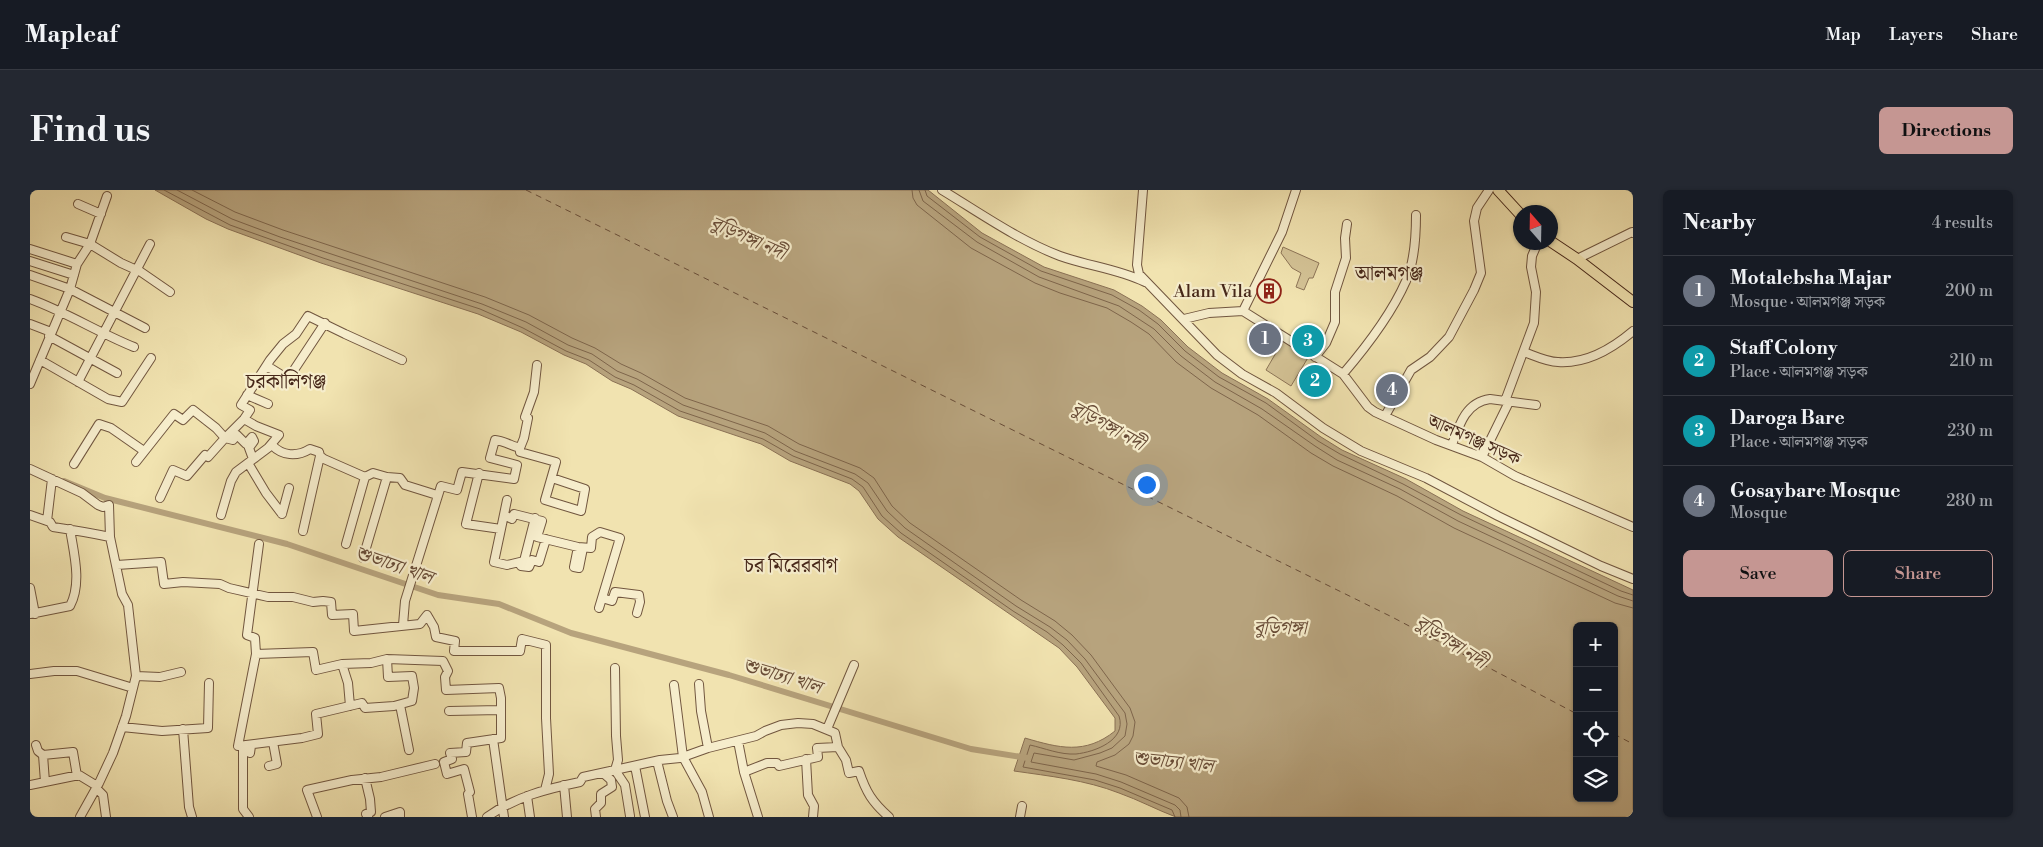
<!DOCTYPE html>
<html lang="en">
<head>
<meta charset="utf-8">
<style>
  :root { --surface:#171b24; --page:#242831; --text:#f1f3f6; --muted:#9ea1a6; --line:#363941; --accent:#c59692 }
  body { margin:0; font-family:"Libre Bodoni","Noto Serif Bengali",serif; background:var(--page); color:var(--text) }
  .controls { position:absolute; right:15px; bottom:15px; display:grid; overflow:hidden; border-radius:8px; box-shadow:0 1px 4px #0004 }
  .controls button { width:45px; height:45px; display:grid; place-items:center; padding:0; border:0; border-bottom:1px solid var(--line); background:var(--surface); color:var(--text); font:25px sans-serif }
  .compass { position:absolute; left:1483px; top:15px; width:45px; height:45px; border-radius:50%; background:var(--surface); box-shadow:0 1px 4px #0004; rotate:340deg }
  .you { position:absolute; left:1116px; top:294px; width:18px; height:18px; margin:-12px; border:4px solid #fff; border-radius:50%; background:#1a73e8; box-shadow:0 0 0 8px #1a73e833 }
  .badge { display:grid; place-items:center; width:32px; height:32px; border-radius:50%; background:var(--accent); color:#fff; font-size:16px; font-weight:700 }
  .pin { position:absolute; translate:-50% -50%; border:2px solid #fff; box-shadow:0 1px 5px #0006 }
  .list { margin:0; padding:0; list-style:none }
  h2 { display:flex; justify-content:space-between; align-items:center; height:65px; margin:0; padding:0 20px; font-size:21px }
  h2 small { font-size:16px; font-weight:400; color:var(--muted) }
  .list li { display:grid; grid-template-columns:32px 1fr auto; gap:15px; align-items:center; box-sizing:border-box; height:70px; padding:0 20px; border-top:1px solid var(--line) }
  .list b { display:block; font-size:19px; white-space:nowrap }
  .list p { margin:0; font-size:16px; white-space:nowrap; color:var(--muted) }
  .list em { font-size:16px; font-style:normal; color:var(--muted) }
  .actions { display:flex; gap:10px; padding:15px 20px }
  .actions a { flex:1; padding:11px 0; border:1px solid var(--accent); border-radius:8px; text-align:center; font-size:18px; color:var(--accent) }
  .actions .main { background:var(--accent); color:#111 }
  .icon { flex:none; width:28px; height:28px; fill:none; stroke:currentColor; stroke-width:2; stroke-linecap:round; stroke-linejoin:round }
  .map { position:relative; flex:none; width:1603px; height:627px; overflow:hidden; border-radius:8px }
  header { display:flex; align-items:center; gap:30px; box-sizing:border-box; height:70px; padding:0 25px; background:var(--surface); border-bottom:1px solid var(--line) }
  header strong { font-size:24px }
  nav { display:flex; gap:28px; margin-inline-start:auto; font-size:18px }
  .intro { display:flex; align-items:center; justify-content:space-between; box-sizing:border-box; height:120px; padding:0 30px }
  h1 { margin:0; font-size:35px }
  .button { padding:12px 22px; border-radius:8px; background:var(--accent); color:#111; font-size:18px; font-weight:700 }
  main { display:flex; gap:30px; padding:0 30px }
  aside { flex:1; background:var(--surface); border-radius:8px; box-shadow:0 1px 4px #0004 }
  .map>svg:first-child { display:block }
  .green { fill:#d4c396; stroke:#8d7558 }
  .water { fill:#b7a37d; stroke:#8a7155; fill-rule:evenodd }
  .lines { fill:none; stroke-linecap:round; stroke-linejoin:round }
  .shore { stroke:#7e654b; stroke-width:1 }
  .canal { stroke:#b7a37d; stroke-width:6 }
  .ferry { stroke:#684c37; stroke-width:1; stroke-dasharray:6 5; stroke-linecap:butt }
  .minor-casing { stroke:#71563f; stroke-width:10 }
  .major-casing { stroke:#462719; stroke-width:12 }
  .minor { stroke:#f6edcc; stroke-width:8 }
  .major { stroke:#f1e3b0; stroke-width:10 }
  .labels { text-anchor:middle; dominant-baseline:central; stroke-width:4.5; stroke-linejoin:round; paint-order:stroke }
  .poi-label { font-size:18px; fill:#462719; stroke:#f6edcc; text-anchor:end }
  .street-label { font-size:18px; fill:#462719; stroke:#f6edcc }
  .water-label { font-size:19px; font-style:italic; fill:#684c37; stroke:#f6edcc }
  .quarter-label { font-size:20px; fill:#462719; stroke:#f6edcc }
</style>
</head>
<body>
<header>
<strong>Mapleaf</strong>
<nav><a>Map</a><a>Layers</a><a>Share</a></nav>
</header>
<div class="intro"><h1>Find us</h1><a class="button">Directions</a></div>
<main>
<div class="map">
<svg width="1603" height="627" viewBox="0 0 1603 627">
  <rect width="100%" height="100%" fill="#f1e3b0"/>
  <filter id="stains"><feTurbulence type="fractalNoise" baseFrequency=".004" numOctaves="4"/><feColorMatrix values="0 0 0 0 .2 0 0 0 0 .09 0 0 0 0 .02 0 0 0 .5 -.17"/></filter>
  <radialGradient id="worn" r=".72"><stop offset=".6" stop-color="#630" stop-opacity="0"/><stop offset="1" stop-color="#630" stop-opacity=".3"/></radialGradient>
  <path class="green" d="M1253,57l36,16 -6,15h-4l-5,12 -8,-3 5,-14 -9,-5 -11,-15z
    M1254,149l25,17 -18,30 -25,-16z"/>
  <path class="water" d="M125,0h773l54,43 62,34 70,23 28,16 19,14 27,27 34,26 46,26 53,38 21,13 64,29 57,32 170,79v227h-457c-19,-7 -37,-17 -57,-24 -33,-13 -70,-17 -105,-22l11,-33c34,10 60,17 90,-7v-13l-38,-51 -18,-19 -161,-111 -20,-18 -19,-28 -9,-7 -60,-23 -29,-17 -83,-28 -47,-27 -19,-8 -26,-17 -22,-9 -43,-23 -43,-18 -157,-51 -93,-34 -22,-10zM1547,436h37v172h-37z"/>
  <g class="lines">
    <path class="shore" d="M134,0l66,35 93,33 157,51 43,19 43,23 23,9 26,17 19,8 46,26 83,28 30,17 59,23 11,8 19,29 19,17 112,78 34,21 16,13 18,18 38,53c8,24 -24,36 -43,38 -16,1 -32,-6 -46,-9l-7,22 72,13 25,8 52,22 3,7
      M147,0l55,29 48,18 202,67 44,18 42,23 24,9 25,17 20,8 46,26 82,28 30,18 60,23 13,9 19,28 18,17 111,78 34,21 17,13 18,19 40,54 2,11 -2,12 -13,12 -12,5 -26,7 -40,-7 -3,9 65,12 25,8 54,23 5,5 1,7
      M162,0l43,22 48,18 202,67 44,18 43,23 23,10 26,16 20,9 44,25 83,28 31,18 61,24 14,10 18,28 18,17 111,77 34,21 17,14 19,20 39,53 5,14 -2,14 -4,8 -14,11 -18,7 -1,4 30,9 53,23 8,9 2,10
      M882,0l1,8 4,7 54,43 64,35 25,10 47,15 24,14 18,12 27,28 35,26 47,27 53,38 22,13 64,30 57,32 161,75 18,5
      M889,0l4,11 54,41 62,35 80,29 35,23 27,27 34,26 47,27 53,37 22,14 63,29 58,32 160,75 15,5
      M895,0l2,6 53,41 61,34 71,24 27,15 19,14 27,27 34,26 47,26 52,38 22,13 63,30 58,31 160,76 12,4"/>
    <path class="canal" d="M34,291l41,17 182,46 151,51 61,9 72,29 158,42 242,74 57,9"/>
    <path class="ferry" d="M496,0l866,427 185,97
      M1584,544l19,10"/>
    <g class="minor-casing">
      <path id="minor" d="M912,0c38,23 76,50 118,66 28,10 58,13 85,26
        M1113,0l-6,75 2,9 78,81 25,19 34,19 47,35 38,23 65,27 72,38 103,50 32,13
        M48,14l23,10
        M36,47l24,7 31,19 20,9 29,20
        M0,59l47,15
        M1547,69l55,-27 1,1
        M0,71l44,14
        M0,85l40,14 75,39
        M0,109c36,13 69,34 104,48
        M1213,121l100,63 25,33 7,5 61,28 46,17 33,19 118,51
        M1213,121l39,-79 14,-42
        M1154,129l25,-6 34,-2
        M0,134l21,8
        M19,146l68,37
        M1494,162c11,4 23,10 34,10 28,2 55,-14 75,-31
        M1285,167l11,-14 9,-21v-30l11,-34 -1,-20 2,-14
        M10,170l68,39 14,3 29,-44
        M237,176l21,13 37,-56
        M1313,184c24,-28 48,-59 63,-93 9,-20 10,-45 10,-66
        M48,192l72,-138
        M0,194l40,-95 7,-25 13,-20 17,-48
        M217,205l21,9
        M1475,211l29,-78 2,-31 -5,-25 1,-11 6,-14
        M1355,226l26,-46 19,-13 19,-20 25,-47 7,-17 -7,-52 3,-13 12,-18
        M214,229l12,7 23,9 -11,13
        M195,248l19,-19 6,-9 -9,-5 29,-45 13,-16 13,-10 12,-18 37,18 57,26
        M195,248l8,2 4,-5 9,9 6,-7 2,4 -5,7 4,11 2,-1
        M1422,255c7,-20 14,-43 38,-46l46,6
        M490,258l4,-10 4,-20 -3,-1 9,-25 3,-27
        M1452,267l27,-55
        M106,272l38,-48 9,6 10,-10 23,18 9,10 -17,19 -3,-2 -18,21 -14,-6 -13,28
        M218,273l18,30 16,21
        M44,274l25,-40 12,4 33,23
        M0,279l52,24 16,12 5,2 6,-2 1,32 12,57 6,11 8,71 -10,40 -13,37 -14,30 -19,34
        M449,283l-13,51 35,5 6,-29
        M252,324l7,-26
        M0,325l20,7 3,5c20,3 38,6 57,10
        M191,325l10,-34 5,-9 36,-27c10,11 25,12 38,4l9,3 1,4 4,3 41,18 8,-4 14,4
        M474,325l8,4 2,-5 28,7 -5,16 41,10 13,1 1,-11 8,-5 20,6 -21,70
        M505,328l-11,43 -3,5 8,1 3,-7 7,2 7,-23
        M17,331l5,-42
        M471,339l-7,33 13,3 17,-4
        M273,341l17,-75
        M316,354l19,-67
        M548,357l-4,20 5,1 4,-20
        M333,368l24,-81 13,1 5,7 32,10
        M87,375l44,-3 3,22 19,-2 37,2 9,4 39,9h25l20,5 10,-1 8,1 1,13 21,-1 1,17 66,-7 7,-9 7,12 2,10 19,4 -1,10h66l2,-12 24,6v73l3,56 -4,16
        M0,398l5,26
        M572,408l10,3 3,-9 24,3 1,7 -3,11
        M0,424l40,-8c12,-23 4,-52 0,-77
        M373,435l2,-24 36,-115 16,4 5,-18 52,7 3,-14 -27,-7 5,-18c9,1 17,6 25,8v4l36,10 -11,38 36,11 4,-22 -33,-11
        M226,464l57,-2 3,18 26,-6 29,-1 16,-4 56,2 5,10 -3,6 1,13 53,-2 2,10v40l-34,5 -1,9 -16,1 2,6 -8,3 3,12 17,-5 6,23 -2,2 4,23
        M312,474l6,19 2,23
        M585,478l1,68 2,24 -3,10 10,15 5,31
        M0,484l24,-3h23l56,17
        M106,486l24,1 21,-5
        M669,494l2,27 7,37
        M644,495l9,72 19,35 7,25
        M370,515l9,45
        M419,521l51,-1
        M92,537l40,4 46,-3 1,-45
        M153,539l6,78 3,10
        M797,539l27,-64
        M463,549l11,78
        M708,551l6,31 14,45
        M6,555l2,6 5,4
        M208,556l18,-92 -1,-16 -8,-3 12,-91
        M213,556v63l6,8
        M220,563l1,-7h-13l64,-8 16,-4 -2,-20 46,-11 3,5 29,-2 18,-5 2,-13 -2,-12 -24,1 -1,-18
        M776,569l2,36 6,11 -1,11
        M627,571l10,40 6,16
        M239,576l8,-2 -4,-22
        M605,576l10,51
        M714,582l23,-9h10l2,3 39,-9 -1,-9 21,-1
        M335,588l5,21 1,13 -5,2 2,3
        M15,592l-2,-27 30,-3 4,24
        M0,595l49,-10 18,11
        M534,595l3,32
        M66,598l7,7 3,22
        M497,606l3,21
        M287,627l-10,-27 45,-10 29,-3 54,-13
        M355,627l15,-5v5
        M457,627c28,-20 59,-28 93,-35l3,-5 77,-17 20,-2 28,-10 48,-12 9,-5 16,-6 17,-2 15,1 22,9 3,14 8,13 3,13 10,-2c7,21 13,31 30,46
        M566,627l-1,-8 6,-6v-9l11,-7 -1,-7 -8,-7
        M990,627l2,-11"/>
    </g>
    <g class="major-casing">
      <path id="major" d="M1468,0l22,24
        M1520,51l27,18 56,43"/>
    </g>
    <use href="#minor" class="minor"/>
    <use href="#major" class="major"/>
  </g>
  <defs>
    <g id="building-ring" transform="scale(1.25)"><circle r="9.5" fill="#f6edcc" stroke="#8f2418" stroke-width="1.5"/><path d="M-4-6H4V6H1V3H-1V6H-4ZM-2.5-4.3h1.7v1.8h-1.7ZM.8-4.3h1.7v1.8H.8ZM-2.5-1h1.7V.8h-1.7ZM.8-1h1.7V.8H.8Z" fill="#8f2418"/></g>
  </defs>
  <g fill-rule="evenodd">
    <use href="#building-ring" x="1239" y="101"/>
  </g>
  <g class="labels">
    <g class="poi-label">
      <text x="1222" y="101">Alam Vila</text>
    </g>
    <g class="street-label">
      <text transform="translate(1444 250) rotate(24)">আলমগঞ্জ সড়ক</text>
    </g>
    <g class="water-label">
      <text transform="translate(718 48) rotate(24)">বুড়িগঙ্গা নদী</text>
      <text transform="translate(1078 236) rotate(29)">বুড়িগঙ্গা নদী</text>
      <text transform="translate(364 375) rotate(19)">শুভাঢ্যা খাল</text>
      <text x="1250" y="438">বুড়িগঙ্গা</text>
      <text transform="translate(1421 452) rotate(33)">বুড়িগঙ্গা নদী</text>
      <text transform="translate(752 486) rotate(17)">শুভাঢ্যা খাল</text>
      <text transform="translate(1143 572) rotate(6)">শুভাঢ্যা খাল</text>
    </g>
    <g class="quarter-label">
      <text x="1359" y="84">আলমগঞ্জ</text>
      <text x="256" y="192">চরকালিগঞ্জ</text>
      <text x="761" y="376">চর মিরেরবাগ</text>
    </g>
  </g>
  <rect width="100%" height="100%" filter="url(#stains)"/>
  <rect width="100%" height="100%" fill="url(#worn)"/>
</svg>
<div class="controls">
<button>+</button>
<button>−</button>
<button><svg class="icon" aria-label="locate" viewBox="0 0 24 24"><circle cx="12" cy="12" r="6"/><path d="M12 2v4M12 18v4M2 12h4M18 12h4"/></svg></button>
<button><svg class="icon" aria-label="layers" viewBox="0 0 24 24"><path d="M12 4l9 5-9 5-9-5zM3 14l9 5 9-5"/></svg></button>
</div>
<svg class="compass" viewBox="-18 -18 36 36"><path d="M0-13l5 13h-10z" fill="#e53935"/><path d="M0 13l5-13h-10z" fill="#9ea1a6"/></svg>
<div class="you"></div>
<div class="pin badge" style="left:1235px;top:149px;background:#6b7280">1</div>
<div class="pin badge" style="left:1285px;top:191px;background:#0f9aa8">2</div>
<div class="pin badge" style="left:1278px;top:151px;background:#0f9aa8">3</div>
<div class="pin badge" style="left:1362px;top:200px;background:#6b7280">4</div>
</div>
<aside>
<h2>Nearby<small>4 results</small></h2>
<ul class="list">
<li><span class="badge" style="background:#6b7280">1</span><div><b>Motalebsha Majar</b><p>Mosque · আলমগঞ্জ সড়ক</p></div><em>200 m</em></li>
<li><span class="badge" style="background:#0f9aa8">2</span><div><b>Staff Colony</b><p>Place · আলমগঞ্জ সড়ক</p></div><em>210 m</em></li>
<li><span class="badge" style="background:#0f9aa8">3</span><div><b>Daroga Bare</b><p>Place · আলমগঞ্জ সড়ক</p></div><em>230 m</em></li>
<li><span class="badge" style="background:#6b7280">4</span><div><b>Gosaybare Mosque</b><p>Mosque</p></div><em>280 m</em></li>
</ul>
<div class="actions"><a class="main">Save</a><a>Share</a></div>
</aside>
</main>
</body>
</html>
